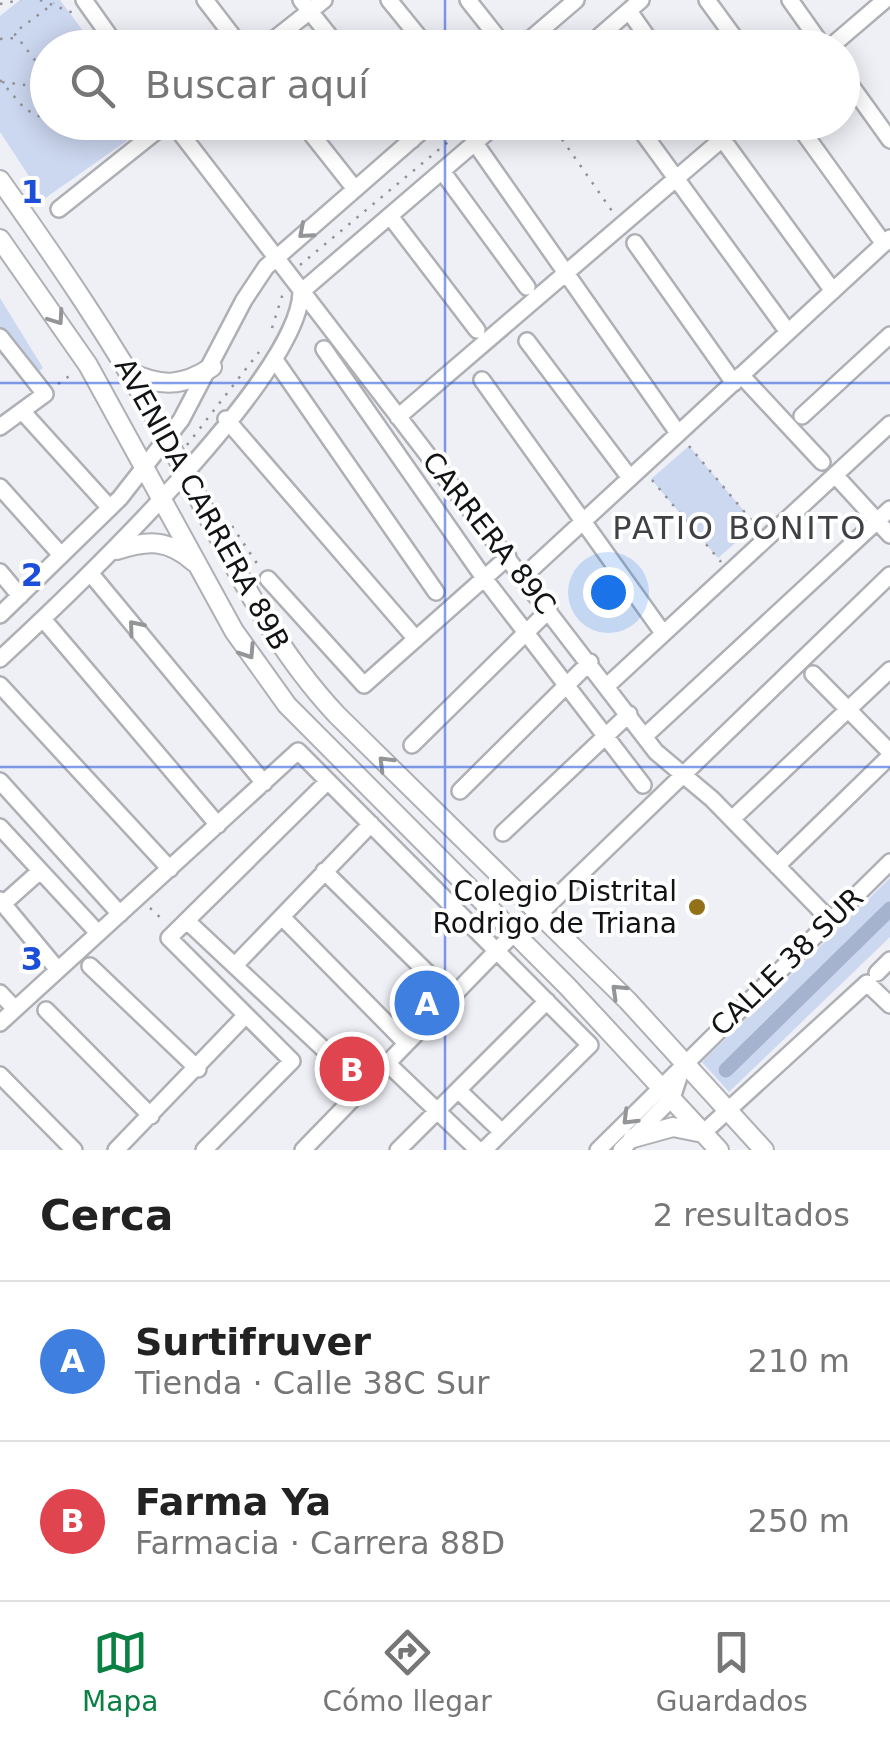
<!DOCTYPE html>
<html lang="es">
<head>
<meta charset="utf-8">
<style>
  :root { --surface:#fff; --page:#f2f2f2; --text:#222; --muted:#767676; --line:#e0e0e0; --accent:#0b8043 }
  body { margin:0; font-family:"DejaVu Sans",sans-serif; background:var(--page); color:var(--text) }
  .you { position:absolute; left:608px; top:592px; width:35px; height:35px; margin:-25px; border:8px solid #fff; border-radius:50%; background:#1a73e8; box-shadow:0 0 0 15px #1a73e833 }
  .badge { display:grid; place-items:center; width:65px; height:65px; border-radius:50%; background:var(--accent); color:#fff; font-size:32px; font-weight:700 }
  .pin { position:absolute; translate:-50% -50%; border:5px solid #fff; box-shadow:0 2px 10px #0006 }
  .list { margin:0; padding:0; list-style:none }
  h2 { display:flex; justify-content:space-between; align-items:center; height:130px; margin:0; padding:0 40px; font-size:42px }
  h2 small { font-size:32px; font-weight:400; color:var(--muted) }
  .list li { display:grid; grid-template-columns:65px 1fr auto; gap:30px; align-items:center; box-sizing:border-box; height:160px; padding:0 40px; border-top:2px solid var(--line) }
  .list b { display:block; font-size:38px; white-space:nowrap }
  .list p { margin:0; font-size:32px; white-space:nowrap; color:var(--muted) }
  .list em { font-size:32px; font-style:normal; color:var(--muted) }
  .icon { flex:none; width:55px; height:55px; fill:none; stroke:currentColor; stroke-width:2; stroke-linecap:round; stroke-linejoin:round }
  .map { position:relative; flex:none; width:890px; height:1150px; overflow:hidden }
  .search { position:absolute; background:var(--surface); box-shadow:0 5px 25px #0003; left:30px; right:30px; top:30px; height:110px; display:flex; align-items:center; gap:25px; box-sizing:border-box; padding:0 35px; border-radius:55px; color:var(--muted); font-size:38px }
  .sheet { height:450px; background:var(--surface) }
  nav { display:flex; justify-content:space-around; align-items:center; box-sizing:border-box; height:140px; border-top:2px solid var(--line); background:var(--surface); font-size:28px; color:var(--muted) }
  nav a { display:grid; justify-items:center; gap:5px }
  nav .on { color:var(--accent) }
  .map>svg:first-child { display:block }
  .green { fill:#ccd7f0 }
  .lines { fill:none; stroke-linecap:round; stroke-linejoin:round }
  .canal { stroke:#a6b3cf; stroke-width:15 }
  .minor-casing { stroke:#aeb0b5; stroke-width:20 }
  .major-casing { stroke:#aeb0b5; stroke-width:22 }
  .path { stroke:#919297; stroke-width:2.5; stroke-dasharray:2.5 8; stroke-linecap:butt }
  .minor { stroke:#fff; stroke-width:15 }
  .major { stroke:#fff; stroke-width:18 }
  .oneway { stroke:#949596 }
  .grid { fill:none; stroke:#1d4ed8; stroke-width:2.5; stroke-opacity:0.55 }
  .poi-dot { fill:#937118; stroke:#fff; stroke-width:4 }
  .labels { text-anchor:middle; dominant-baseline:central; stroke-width:8; stroke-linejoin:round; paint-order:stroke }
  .street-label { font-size:28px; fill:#121315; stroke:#fff }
  .poi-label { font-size:28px; fill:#121315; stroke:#fff; text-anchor:end }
  .quarter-label { font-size:32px; letter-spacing:2.5px; fill:#3f4145; stroke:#fff }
  .grid-label { font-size:32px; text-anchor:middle; font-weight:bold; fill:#1d4ed8; stroke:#fff; stroke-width:8; stroke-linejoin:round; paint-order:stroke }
</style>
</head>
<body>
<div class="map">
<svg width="890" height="1150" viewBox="0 0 890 1150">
  <rect width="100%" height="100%" fill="#eef0f6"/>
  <path class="green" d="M20,0h40l35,47 -47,1v74l104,1 -108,76 -44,-67v-116z
    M0,298l43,70 -7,5 -36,-45z
    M689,446l67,79 -38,33 -67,-79z
    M890,878v59l-161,155 -27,-30z"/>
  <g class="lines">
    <path class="canal" d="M726,1070l164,-161"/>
    <g class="minor-casing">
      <path id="minor" d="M84,0l34,48
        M205,0l37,48
        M301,0l38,48
        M389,0l39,48
        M468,0l38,48
        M707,0l35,48
        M790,0l34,48
        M629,11l26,37
        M263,48l61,-48
        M520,48l56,-48
        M586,48l55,-48
        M829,48l56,-48
        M842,73l48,67
        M172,122l484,630 56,47 118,121
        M302,122l53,67
        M398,122l14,18
        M635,122l153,210
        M710,122l123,169
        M796,122l88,122
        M475,143l203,290
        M442,171l85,116
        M59,209l109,-87
        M390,216l87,114
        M635,243l99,140
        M301,292l198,-170
        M0,337l45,57 -45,33
        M527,341l103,137
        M324,349l160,229 159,207
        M275,360l161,232
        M741,375l81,87
        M482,380l181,253
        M22,411l88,97
        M802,416l88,-81
        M398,417l344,-295
        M226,419l190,220
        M835,475l55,60
        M0,487l61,68
        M0,572l20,24
        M91,574l173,209
        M524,576l366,-338
        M268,579l96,106 144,-128
        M0,615l120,-117 61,-78 63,-120 22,-33 166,-145
        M43,619l175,206
        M0,659c68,-63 299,-281 301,-367
        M813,674l77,78
        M0,685l170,184
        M608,685l282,-261
        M645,736l245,-227
        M412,745l137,-135
        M0,781l120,133
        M460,791l130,-129
        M732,819l158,-149
        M0,827l98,106
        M503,833l126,-119
        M777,866l113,-110
        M324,871l128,126
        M0,900l58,70
        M3,904l37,-33
        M539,914l351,-339
        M282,917l124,126
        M187,921l177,166
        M240,960l131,-136
        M90,966l108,103
        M877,973l13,-13
        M0,993l15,16
        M46,1010l105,106
        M0,1023l298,-272 292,294 -106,105
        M387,1063l91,87
        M0,1075l74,75
        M458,1090l44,42
        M703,1133l164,-150 23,22
        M116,1150l130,-135
        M204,1150l88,-89 -123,-123 159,-157
        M303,1150l211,-217
        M398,1150l149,-149
        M598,1150l292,-288
        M621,1150l51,-52 11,-33"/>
    </g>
    <g class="major-casing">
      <path id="major" d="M0,180c56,79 111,159 158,243 57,100 99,207 179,292l291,286 136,149
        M0,239l88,126 146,266 53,74 280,281 152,164
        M129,372c32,15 53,15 83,-5
        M117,550c31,-10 51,-11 77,12
        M633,1138l40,-11 30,6"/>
    </g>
    <path class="path" d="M40,0l36,14
      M0,4l21,-4
      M0,39l16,-1
      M562,48l14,-12
      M48,77l-34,-44 40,-30
      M0,80l25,29 23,12
      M2,82l46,6
      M53,122h38
      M550,122l62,89
      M300,265l172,-143
      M272,328l11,-35
      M58,384l14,-10
      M187,445l72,-93
      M689,446l69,82
      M652,480l69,82
      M232,526l26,39
      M150,908l13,12"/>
    <use href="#minor" class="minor"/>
    <use href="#major" class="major"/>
  </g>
  <defs><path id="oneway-chevron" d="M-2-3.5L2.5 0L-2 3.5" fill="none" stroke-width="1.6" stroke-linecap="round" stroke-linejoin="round" transform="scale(2.5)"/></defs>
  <g class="oneway">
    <use href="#oneway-chevron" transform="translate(305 232) rotate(139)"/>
    <use href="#oneway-chevron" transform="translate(57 318) rotate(55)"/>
    <use href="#oneway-chevron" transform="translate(135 627) rotate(-130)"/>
    <use href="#oneway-chevron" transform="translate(248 652) rotate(57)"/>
    <use href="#oneway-chevron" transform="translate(385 763) rotate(-135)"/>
    <use href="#oneway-chevron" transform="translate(618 991) rotate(-136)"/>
    <use href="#oneway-chevron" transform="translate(629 1118) rotate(135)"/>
  </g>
  <path class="grid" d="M445,0v48M445,122v1028M0,383h890M0,767h890"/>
  <circle class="poi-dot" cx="697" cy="907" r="10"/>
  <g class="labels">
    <g class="street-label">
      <text transform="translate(202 504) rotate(61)">AVENIDA CARRERA 89B</text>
      <text transform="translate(489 533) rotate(52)">CARRERA 89C</text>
      <text transform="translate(787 962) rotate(-44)">CALLE 38 SUR</text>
    </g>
    <g class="poi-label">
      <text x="677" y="891">Colegio Distrital<tspan x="677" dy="32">Rodrigo de Triana</tspan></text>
    </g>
    <g class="quarter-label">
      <text x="740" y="528">PATIO BONITO</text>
    </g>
  </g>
  <g class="grid-label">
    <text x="32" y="203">1</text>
    <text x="32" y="586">2</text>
    <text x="32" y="970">3</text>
  </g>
</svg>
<div class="you"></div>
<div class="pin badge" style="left:427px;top:1003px;background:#3f7fe0">A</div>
<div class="pin badge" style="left:352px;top:1069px;background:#e0444e">B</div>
<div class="search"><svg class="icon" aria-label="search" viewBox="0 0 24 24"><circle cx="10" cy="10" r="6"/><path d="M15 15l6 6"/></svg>Buscar aquí</div>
</div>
<section class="sheet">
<h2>Cerca<small>2 resultados</small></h2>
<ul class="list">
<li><span class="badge" style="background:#3f7fe0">A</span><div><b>Surtifruver</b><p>Tienda · Calle 38C Sur</p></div><em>210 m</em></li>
<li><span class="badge" style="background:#e0444e">B</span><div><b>Farma Ya</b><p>Farmacia · Carrera 88D</p></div><em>250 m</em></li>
</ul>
</section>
<nav>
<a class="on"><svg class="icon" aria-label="map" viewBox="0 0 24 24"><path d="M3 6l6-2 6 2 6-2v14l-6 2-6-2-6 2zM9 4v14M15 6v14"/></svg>Mapa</a>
<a><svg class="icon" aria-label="directions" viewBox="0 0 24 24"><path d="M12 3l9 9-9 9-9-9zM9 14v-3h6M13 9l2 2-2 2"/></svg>Cómo llegar</a>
<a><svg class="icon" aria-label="saved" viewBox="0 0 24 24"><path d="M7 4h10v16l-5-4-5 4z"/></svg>Guardados</a>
</nav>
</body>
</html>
